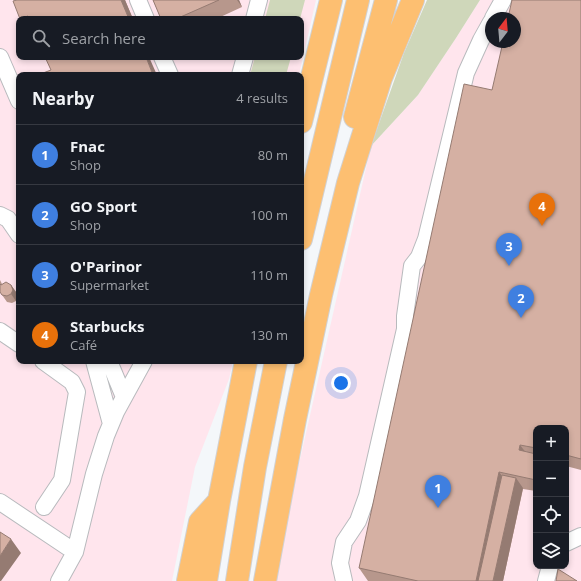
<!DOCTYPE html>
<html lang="en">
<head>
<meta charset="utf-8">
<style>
  :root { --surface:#171b24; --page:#20242c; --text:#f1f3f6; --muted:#9ea1a6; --line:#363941; --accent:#796b04 }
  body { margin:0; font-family:"Open Sans",sans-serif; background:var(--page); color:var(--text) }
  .controls { position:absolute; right:12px; bottom:12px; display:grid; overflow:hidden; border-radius:8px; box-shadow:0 2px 6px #0003 }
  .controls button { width:36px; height:36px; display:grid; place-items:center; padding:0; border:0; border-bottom:1px solid var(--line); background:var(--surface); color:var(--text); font:20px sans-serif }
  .compass { position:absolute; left:485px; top:12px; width:36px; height:36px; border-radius:50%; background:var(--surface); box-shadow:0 2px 6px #0003; rotate:16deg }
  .you { position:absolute; left:341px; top:383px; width:14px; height:14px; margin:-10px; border:3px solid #fff; border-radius:50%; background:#1a73e8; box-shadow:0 0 0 6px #1a73e833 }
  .badge { display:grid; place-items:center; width:26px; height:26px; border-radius:50%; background:var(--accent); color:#fff; font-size:13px; font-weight:700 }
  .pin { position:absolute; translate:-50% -33px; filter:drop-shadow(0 1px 2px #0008) }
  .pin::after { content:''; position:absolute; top:21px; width:14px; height:12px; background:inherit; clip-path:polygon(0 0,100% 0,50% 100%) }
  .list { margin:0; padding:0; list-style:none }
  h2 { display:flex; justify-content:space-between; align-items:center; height:52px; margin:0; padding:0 16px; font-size:17px }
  h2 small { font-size:13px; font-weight:400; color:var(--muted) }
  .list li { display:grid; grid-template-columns:26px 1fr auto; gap:12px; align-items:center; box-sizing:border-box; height:60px; padding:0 16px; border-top:1px solid var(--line) }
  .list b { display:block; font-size:15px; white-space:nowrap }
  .list p { margin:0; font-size:13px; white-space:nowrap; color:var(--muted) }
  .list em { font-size:13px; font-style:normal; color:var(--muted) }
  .icon { flex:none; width:22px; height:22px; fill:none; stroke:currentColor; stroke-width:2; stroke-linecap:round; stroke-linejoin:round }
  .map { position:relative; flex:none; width:581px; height:581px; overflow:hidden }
  .search { position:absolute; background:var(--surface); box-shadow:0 2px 6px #0003; left:16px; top:16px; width:288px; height:44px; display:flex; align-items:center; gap:10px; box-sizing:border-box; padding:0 14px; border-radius:8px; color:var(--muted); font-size:15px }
  .panel { position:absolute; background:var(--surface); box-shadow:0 2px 6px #0003; left:16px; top:72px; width:288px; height:292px; border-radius:8px }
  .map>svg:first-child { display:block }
  .industrial { fill:#ffe5ed; fill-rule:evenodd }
  .green { fill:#cfd7ba }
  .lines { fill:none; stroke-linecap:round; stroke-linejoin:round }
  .minor-casing { stroke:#b8babd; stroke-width:18 }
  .highway-casing { stroke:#d1d1d2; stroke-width:24 }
  .minor { stroke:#fff; stroke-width:16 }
  .highway { stroke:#fdbf71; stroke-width:22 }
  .wall { fill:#b7978c }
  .shaded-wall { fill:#957b72 }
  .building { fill:#d5b0a3; stroke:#957b72 }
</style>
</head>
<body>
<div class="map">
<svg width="581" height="581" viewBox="0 0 581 581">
  <rect width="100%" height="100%" fill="#f4f7fa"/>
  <path class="industrial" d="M0,0h316l-17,75h-280v286h214l-4,18 -34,88 -23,114h-172zM19,19h282v38h-282z
    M480,0h101v581h-307l6,-33 91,-402 47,-51 38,-57zM491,18h24v24h-24zM536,428h30v138h-30z"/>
  <path class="green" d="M270,0h35l-5,19h-35z
    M427,0h53l-24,38 -38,57 -47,51 33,-93z
    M255,57h36l-5,18h-36z"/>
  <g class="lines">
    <g class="minor-casing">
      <path id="minor" d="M138,0l8,19
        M493,18l10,-18
        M254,19l5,-19
        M0,57l19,44
        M162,57l8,18
        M240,75l5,-18
        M0,215l8,4 11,16
        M0,331l19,13
        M43,361l29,21 5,10 -15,88 -18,27
        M94,361l17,63
        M109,361l15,36
        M0,502l75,50
        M566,543l15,-7
        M59,581l16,-29 19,-78 12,-38 10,-24 28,-51
        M344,581l-4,-18 4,-21 14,-21 9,-25 38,-167v-13l7,-50 7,-9 7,-18 40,-166 15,-33 10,-18
        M546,581l4,-15"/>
    </g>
    <g class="highway-casing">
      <path id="highway" d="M355,117l31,-117
        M301,122l30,-122
        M301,239l57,-239
        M188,581l12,-59 19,-21
        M206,581l13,-80 27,-140
        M237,581l18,-114 21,-106
        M265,581l30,-162 26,-124 27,-112 33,-105 32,-78"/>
    </g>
    <use href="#minor" class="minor"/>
    <use href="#highway" class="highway"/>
  </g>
  <path class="wall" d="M17,0h108l8,19h-113z
    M153,0h86l3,7 -26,12h-55z
    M581,0v470l-15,-4v-38h-30v63l-13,-2 -20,92h-135l-9,-13 133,-478z
    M0,280l2,4 9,1 5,7 2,5 -2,4 -4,2 -5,-1 -7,-10z"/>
  <path class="shaded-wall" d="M121,0h4l8,19h-4z
    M237,0h2l3,7z
    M146,57h3l8,18h-4z
    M11,285l5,7 2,5 -2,4 -5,-7z
    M520,445l10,13 -11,-8z
    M499,472l10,13 -21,96h-12z
    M516,478l7,10 -20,93h-10z
    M11,539l10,14 -20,28h-1v-25z"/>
  <path class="building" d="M17,0h104l8,19h-100l-1,-3 -8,3 -7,-18z
    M153,0h66l-43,19h-15z
    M512,0h69v459l-15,-4v-27h-30v20l-16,-3 -1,5 17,4v26l-37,-8 -23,109h-58l-59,-13 105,-484 28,6 11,-48h12v-24h-7z
    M45,57h101l7,18h-109l-1,-2 8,-3z
    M6,282l5,3 2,5 -2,4 -4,2 -5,-1 -2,-3v-8l1,1z
    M502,475l14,3 -23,103h-15z
    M0,532l11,7 -11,17z
    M558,569l19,12h-21z"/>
</svg>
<div class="controls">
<button>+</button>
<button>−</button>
<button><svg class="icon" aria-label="locate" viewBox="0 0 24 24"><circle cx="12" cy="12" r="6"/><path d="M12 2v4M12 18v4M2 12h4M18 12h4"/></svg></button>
<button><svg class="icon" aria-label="layers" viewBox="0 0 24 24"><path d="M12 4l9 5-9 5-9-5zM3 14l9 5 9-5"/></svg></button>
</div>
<svg class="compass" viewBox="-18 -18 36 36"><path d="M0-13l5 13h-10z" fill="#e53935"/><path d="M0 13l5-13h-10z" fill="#9ea1a6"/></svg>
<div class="you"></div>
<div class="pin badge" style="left:438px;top:508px;background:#3f7fe0">1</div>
<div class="pin badge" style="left:521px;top:318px;background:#3f7fe0">2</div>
<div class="pin badge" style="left:509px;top:266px;background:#3f7fe0">3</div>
<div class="pin badge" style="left:542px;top:226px;background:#e8710a">4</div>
<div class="search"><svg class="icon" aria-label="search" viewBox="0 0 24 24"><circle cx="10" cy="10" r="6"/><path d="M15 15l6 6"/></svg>Search here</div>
<section class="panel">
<h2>Nearby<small>4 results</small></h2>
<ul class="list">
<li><span class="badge" style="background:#3f7fe0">1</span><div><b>Fnac</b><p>Shop</p></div><em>80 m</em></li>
<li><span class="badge" style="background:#3f7fe0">2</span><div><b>GO Sport</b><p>Shop</p></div><em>100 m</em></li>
<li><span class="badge" style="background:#3f7fe0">3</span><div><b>O'Parinor</b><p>Supermarket</p></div><em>110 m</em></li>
<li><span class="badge" style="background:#e8710a">4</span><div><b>Starbucks</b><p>Café</p></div><em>130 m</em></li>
</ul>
</section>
</div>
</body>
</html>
